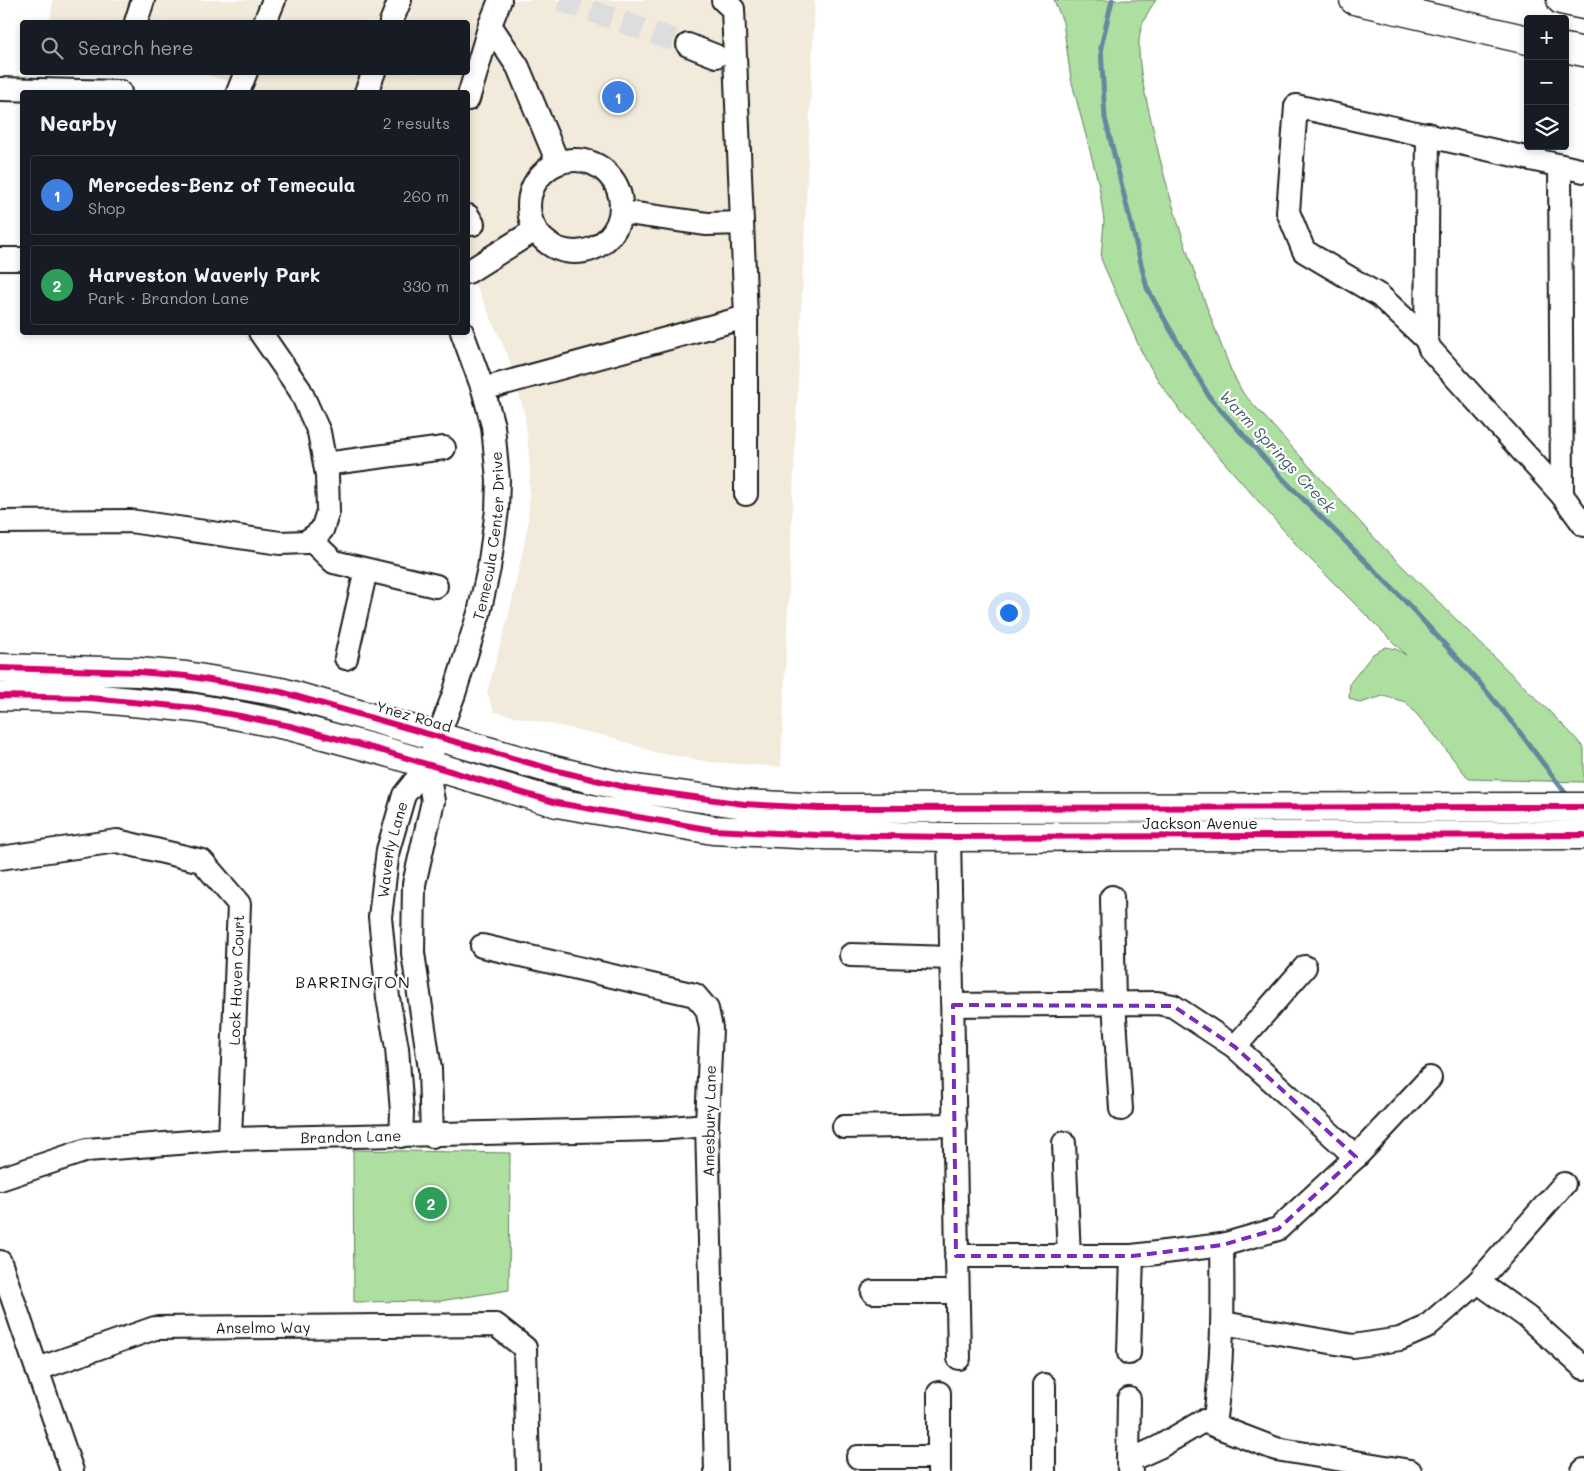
<!DOCTYPE html>
<html lang="en">
<head>
<meta charset="utf-8">
<style>
  :root { --surface:#171b24; --page:#20242c; --text:#f1f3f6; --muted:#9ea1a6; --line:#363941; --accent:#8c9099 }
  body { margin:0; font-family:Mali,sans-serif; background:var(--page); color:var(--text) }
  .controls { position:absolute; right:15px; top:15px; display:grid; overflow:hidden; border-radius:5px; box-shadow:0 2px 8px #0003 }
  .controls button { width:45px; height:45px; display:grid; place-items:center; padding:0; border:0; border-bottom:1px solid var(--line); background:var(--surface); color:var(--text); font:25px sans-serif }
  .you { position:absolute; left:1008px; top:612px; width:18px; height:18px; margin:-12px; border:4px solid #fff; border-radius:50%; background:#1a73e8; box-shadow:0 0 0 8px #1a73e833 }
  .badge { display:grid; place-items:center; width:32px; height:32px; border-radius:50%; background:var(--accent); color:#fff; font-size:16px; font-weight:700 }
  .pin { position:absolute; translate:-50% -50%; border:2px solid #fff; box-shadow:0 1px 5px #0006 }
  .list { margin:0; padding:0; list-style:none }
  h2 { display:flex; justify-content:space-between; align-items:center; height:65px; margin:0; padding:0 20px; font-size:21px }
  h2 small { font-size:16px; font-weight:400; color:var(--muted) }
  .list li { display:grid; grid-template-columns:32px 1fr auto; gap:15px; align-items:center; box-sizing:border-box; height:80px; margin:0 10px 10px; padding:0 10px; border:1px solid var(--line); border-radius:5px }
  .list b { display:block; font-size:19px; white-space:nowrap }
  .list p { margin:0; font-size:16px; white-space:nowrap; color:var(--muted) }
  .list em { font-size:16px; font-style:normal; color:var(--muted) }
  .icon { flex:none; width:28px; height:28px; fill:none; stroke:currentColor; stroke-width:2; stroke-linecap:round; stroke-linejoin:round }
  .map { position:relative; flex:none; width:1584px; height:1471px; overflow:hidden }
  .search { position:absolute; background:var(--surface); box-shadow:0 2px 8px #0003; left:20px; top:20px; width:450px; height:55px; display:flex; align-items:center; gap:12px; box-sizing:border-box; padding:0 18px; border-radius:5px; color:var(--muted); font-size:19px }
  .panel { position:absolute; background:var(--surface); box-shadow:0 2px 8px #0003; left:20px; top:90px; width:450px; height:245px; border-radius:5px }
  .map>svg:first-child { display:block }
  .built { fill:#f2ebdc }
  .green { fill:#addfa0; stroke:#647e5e }
  .lines { fill:none; stroke-linecap:round; stroke-linejoin:round }
  .stream { stroke:#66889f; stroke-width:5 }
  .minor-tunnel { stroke:#ddd; stroke-width:22; stroke-dasharray:22 11; stroke-linecap:butt }
  .minor-casing { stroke:#1c1c1c; stroke-width:26 }
  .major-casing { stroke:#1c1c1c; stroke-width:31 }
  .highway-casing { stroke:#1c1c1c; stroke-width:31 }
  .minor { stroke:#fff; stroke-width:22 }
  .major { stroke:#fff; stroke-width:28 }
  .highway { stroke:#fff; stroke-width:28 }
  .cycleway-casing { stroke:#fff; stroke-width:9 }
  .cycleway { stroke:#d6006c; stroke-width:6 }
  .marked { fill:none; stroke:#7b2cbf; stroke-width:4; stroke-dasharray:10 6; stroke-linejoin:round }
  .labels { text-anchor:middle; dominant-baseline:central; stroke-width:4.5; stroke-linejoin:round; paint-order:stroke }
  .street-label { font-size:15px; fill:#1c1c1c; stroke:#fff }
  .water-label { font-size:16px; font-style:italic; fill:#475b69; stroke:#fff }
  .neighbourhood-label { font-size:16px; letter-spacing:1px; fill:#1c1c1c; stroke:#fff }
</style>
</head>
<body>
<div class="map">
<svg width="1584" height="1471" viewBox="0 0 1584 1471">
  <rect width="100%" height="100%" fill="#fff"/>
  <filter id="ink" filterUnits="userSpaceOnUse"><feTurbulence type="fractalNoise" baseFrequency=".02" numOctaves="2"/><feDisplacementMap in="SourceGraphic" scale="10" xChannelSelector="R" yChannelSelector="G"/><feConvolveMatrix kernelMatrix="1 2 1 2 8 2 1 2 1" color-interpolation-filters="sRGB"/></filter>
  <g filter="url(#ink)">
    <path class="built" d="M53,0h762l-34,767 -71,-5 -56,-10 -43,-15 -117,-25 -7,-20 23,-82 18,-85 2,-59 -5,-50 -17,-60 -27,-60 -13,-22v-182h-204l-62,-19 266,-1v-50h-418z"/>
    <path class="green" d="M1054,0h102c-9,13 -16,25 -17,41 -1,28 7,57 13,83 18,86 48,167 80,249l11,20 137,151 189,187 15,17v34l-115,-3 -37,-47 -26,-30 -23,-6 -23,7 -11,-5 1,-15 23,-29 13,-7 10,2 10,6 -104,-104 -116,-132 -27,-37 -17,-29 -41,-94 3,-38 -5,-36 -28,-106 -8,-57z
      M353,1150l157,3 -1,137 -69,11 -86,1z"/>
    <g class="lines">
      <path class="stream" d="M1112,0l-11,47 4,71 42,170 23,41 40,69 73,81 122,122 74,81 36,44 54,72"/>
      <path class="minor-tunnel" d="M560,0l128,45"/>
      <g class="minor-casing">
        <g id="minor">
          <path d="M500,0l-10,25 28,42 40,96"/>
          <path d="M136,22l7,-22"/>
          <path d="M265,22l9,-22"/>
          <path d="M391,22l9,-22"/>
          <path d="M688,45l28,11"/>
          <path d="M0,89l120,3"/>
          <path d="M238,92l8,-20"/>
          <path d="M366,92l8,-20"/>
          <path d="M468,99l22,-74"/>
          <path d="M1428,134l-2,205 4,10 132,146"/>
          <circle cx="575" cy="206" r="46"/>
          <path d="M1560,166l2,329 22,30"/>
          <path d="M621,212l86,12 35,-1"/>
          <path d="M468,216l5,8"/>
          <path d="M0,259h22"/>
          <path d="M468,272l67,-42"/>
          <path d="M1426,339l-46,-43 -76,-45 -16,-39 8,-106 288,65"/>
          <path d="M483,389l263,-72 -13,-308 -10,-9"/>
          <path d="M325,464l119,-16"/>
          <path d="M746,494v-177"/>
          <path d="M0,522l130,-1 150,22 27,-1 15,-12 6,-19 -1,-36 -8,-43 -19,-42 -40,-58"/>
          <path d="M310,539l24,23 102,24"/>
          <path d="M346,658l20,-88"/>
          <path d="M427,766l6,35 -19,83 -1,69 17,116 2,67"/>
          <path d="M949,837l10,521"/>
          <path d="M0,858l117,-17 85,20 37,43 -9,235"/>
          <path d="M1112,897l2,106 7,106"/>
          <path d="M482,946l213,49 12,14 4,19 -4,97 9,346"/>
          <path d="M851,955l101,3"/>
          <path d="M953,1005l204,-2 16,3 62,41 121,110"/>
          <path d="M1235,1047l70,-80"/>
          <path d="M844,1127l111,-2"/>
          <path id="s1" d="M401,1136l1,-24 -5,-64 -9,-50 -8,-81 8,-67 16,-55 23,-29 27,-72 25,-81 10,-45 8,-58 1,-30 -5,-54 -10,-37 -21,-57"/>
          <path d="M1064,1143l5,113"/>
          <path id="s2" d="M0,1179l87,-29 143,-11 429,-10 48,-4"/>
          <path d="M956,1256h176l90,-11 56,-16 78,-72 74,-79"/>
          <path d="M0,1262l72,209"/>
          <path d="M1478,1282l49,35 57,51"/>
          <path d="M873,1292h84"/>
          <path d="M1223,1323l130,23 47,-7 25,-11 53,-46 86,-98"/>
          <path d="M1129,1353l3,-97"/>
          <path id="s3" d="M38,1369l117,-41 341,-3 29,23 3,123"/>
          <path d="M1129,1399l-1,62 3,10"/>
          <path d="M1214,1424c9,-59 9,-118 8,-179"/>
          <path d="M858,1457h81"/>
          <path d="M1128,1461l31,-14 44,-26 73,28 134,22"/>
          <path d="M939,1471v-78"/>
          <path d="M1044,1471v-86"/>
          <path d="M1583,1471l1,-1"/>
        </g>
      </g>
      <g class="major-casing">
        <path id="major" d="M0,668l138,4 48,4 95,16 273,78 75,18 115,16 75,4 765,-1
          M0,696l90,2 105,10 40,7 55,11 93,25 174,52 156,27 104,5 132,2 635,-2"/>
      </g>
      <g class="highway-casing">
        <path id="highway" d="M1354,0l174,40
          M1561,0l23,5
          M1565,48l19,4"/>
      </g>
      <use href="#minor" class="minor"/>
      <use href="#major" class="major"/>
      <use href="#highway" class="highway"/>
      <g class="cycleway-casing">
        <path id="cycleway" d="M0,668l138,4 48,4 95,16 273,78 75,18 115,16 75,4 765,-1
          M0,696l90,2 105,10 40,7 55,11 93,25 174,52 156,27 104,5 132,2 635,-2"/>
      </g>
      <use href="#cycleway" class="cycleway"/>
    </g>
  </g>
  <path class="marked" d="M953,1005l220,1 62,41 121,110 -78,72 -56,16 -90,11h-176z"/>
  <g class="labels">
    <g class="street-label">
      <text stroke="none"><textPath href="#s1" startOffset="622">Temecula Center Drive</textPath></text>
      <text transform="translate(414 716) rotate(16)">Ynez Road</text>
      <text x="1200" y="823">Jackson Avenue</text>
      <text stroke="none"><textPath href="#s1" startOffset="289">Waverly Lane</textPath></text>
      <text transform="translate(236 980) rotate(-88)">Lock Haven Court</text>
      <text transform="translate(709 1121) rotate(-89)">Amesbury Lane</text>
      <text stroke="none"><textPath href="#s2" startOffset="356">Brandon Lane</textPath></text>
      <text stroke="none"><textPath href="#s3" startOffset="232">Anselmo Way</textPath></text>
    </g>
    <g class="water-label">
      <text transform="translate(1278 451) rotate(47)">Warm Springs Creek</text>
    </g>
    <g class="neighbourhood-label">
      <text x="353" y="981">BARRINGTON</text>
    </g>
  </g>
</svg>
<div class="controls">
<button>+</button>
<button>−</button>
<button><svg class="icon" aria-label="layers" viewBox="0 0 24 24"><path d="M12 4l9 5-9 5-9-5zM3 14l9 5 9-5"/></svg></button>
</div>
<div class="you"></div>
<div class="pin badge" style="left:618px;top:97px;background:#3f7fe0">1</div>
<div class="pin badge" style="left:431px;top:1203px;background:#2e9e5b">2</div>
<div class="search"><svg class="icon" aria-label="search" viewBox="0 0 24 24"><circle cx="10" cy="10" r="6"/><path d="M15 15l6 6"/></svg>Search here</div>
<section class="panel">
<h2>Nearby<small>2 results</small></h2>
<ul class="list">
<li><span class="badge" style="background:#3f7fe0">1</span><div><b>Mercedes-Benz of Temecula</b><p>Shop</p></div><em>260 m</em></li>
<li><span class="badge" style="background:#2e9e5b">2</span><div><b>Harveston Waverly Park</b><p>Park · Brandon Lane</p></div><em>330 m</em></li>
</ul>
</section>
</div>
</body>
</html>
